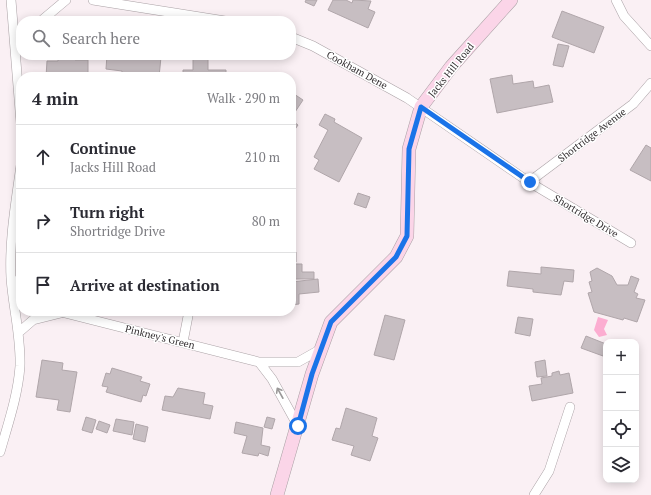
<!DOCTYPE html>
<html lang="en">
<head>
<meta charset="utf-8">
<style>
  :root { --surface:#fff; --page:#f2f2f3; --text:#2b2b33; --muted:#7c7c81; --line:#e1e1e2 }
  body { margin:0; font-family:"PT Serif",serif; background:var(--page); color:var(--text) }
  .controls { position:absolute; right:12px; bottom:12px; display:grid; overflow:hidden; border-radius:8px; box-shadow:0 2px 10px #0003 }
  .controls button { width:36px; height:36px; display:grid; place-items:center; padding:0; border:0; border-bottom:1px solid var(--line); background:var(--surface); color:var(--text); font:20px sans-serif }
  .stop { position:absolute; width:12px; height:12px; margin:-9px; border:3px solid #1a73e8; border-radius:50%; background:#fff }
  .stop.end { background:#1a73e8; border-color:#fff; box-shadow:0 1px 4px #0008 }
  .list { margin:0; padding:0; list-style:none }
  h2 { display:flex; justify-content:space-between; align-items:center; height:52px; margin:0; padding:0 16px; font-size:17px }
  h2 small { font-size:13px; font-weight:400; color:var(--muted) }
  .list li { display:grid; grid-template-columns:26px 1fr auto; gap:12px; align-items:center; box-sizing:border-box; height:64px; padding:0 16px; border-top:1px solid var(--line) }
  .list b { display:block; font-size:15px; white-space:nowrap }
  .list p { margin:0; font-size:13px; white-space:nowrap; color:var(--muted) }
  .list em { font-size:13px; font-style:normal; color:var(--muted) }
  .icon { flex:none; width:22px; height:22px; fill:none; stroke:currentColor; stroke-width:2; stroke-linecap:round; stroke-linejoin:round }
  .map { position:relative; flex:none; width:651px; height:495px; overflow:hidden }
  .search { position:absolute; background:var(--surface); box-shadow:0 2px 10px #0003; left:16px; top:16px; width:280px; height:44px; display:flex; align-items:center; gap:10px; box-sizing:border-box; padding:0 14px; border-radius:16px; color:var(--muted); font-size:15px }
  .panel { position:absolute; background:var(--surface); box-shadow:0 2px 10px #0003; left:16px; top:72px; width:280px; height:244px; border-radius:16px }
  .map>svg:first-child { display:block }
  .water { fill:#fcadd1 }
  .building { fill:#c7bec2; stroke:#b0a6aa }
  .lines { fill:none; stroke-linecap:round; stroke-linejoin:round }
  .street-casing { stroke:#aaa1a5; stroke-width:10 }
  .secondary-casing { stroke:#aaa1a5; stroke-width:14 }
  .street { stroke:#fff; stroke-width:9 }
  .secondary { stroke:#fbd5e8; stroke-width:13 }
  .oneway { stroke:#9a9898 }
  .route { stroke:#1a73e8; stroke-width:5 }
  .labels { text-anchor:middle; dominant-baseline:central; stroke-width:3; stroke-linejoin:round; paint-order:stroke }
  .street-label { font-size:10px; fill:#343032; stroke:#fff }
</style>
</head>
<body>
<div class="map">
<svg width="651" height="495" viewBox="0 0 651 495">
  <rect width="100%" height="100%" fill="#faf0f4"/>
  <path class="water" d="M598,317l10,3 -4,9 3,6 -8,2 -5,-7z"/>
  <path class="building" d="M306,0h11l-3,6 -9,-4z
    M333,0h13l6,3 1,-3 18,1 -3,8 7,3 -7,16 -40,-18z
    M562,11l42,16 -10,26 -42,-16z
    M558,44l11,2 -6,21 -10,-2z
    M58,55h17v5h13v17h-42l1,-16h11z
    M107,55l54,2 -2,20h-37v-6l-16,-2z
    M193,58h15v12h18v7h-43v-7h10z
    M512,75l1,9 20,-3 1,7 15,-3 4,17 -56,11 -7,-34z
    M291,92l12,8 -10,15 -2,-2z
    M325,114l10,5 -1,3 28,16 -23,44 -25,-13 5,-9 -5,-3 14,-27 -9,-5z
    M291,120l7,5 -7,10z
    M646,145l5,3v33l-21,-11z
    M358,193l12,4 -4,11 -12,-4z
    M291,252h5v10l-2,2h8v8h12v7h-23z
    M541,267l33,3 -1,12 -9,-1 -3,14 -28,-3v-3l-26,-3 2,-15 32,3z
    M597,268l15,8 5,9h11l3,-9 8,3 -5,13 4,2 -2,4 9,2 -8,22 -13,-4 -1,2 -29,-8 -6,-19 4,-1 -3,-10 3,-1 -2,-9z
    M318,279l1,13 -20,2v10l-8,1v-23z
    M385,315l20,5 -11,40 -20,-5z
    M518,317l15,2 -3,17 -15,-3z
    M586,336l20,8 -3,12 -22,-8z
    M42,360l21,3 -1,7 15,2 -7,40 -13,-2 2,-10 -23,-3z
    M545,360l2,16 -10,1 -2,-15z
    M112,368l30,9 -2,4 10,3 -4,12 -3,-1 -2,7 -35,-10 2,-5 -6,-1 4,-13 4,1z
    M559,371l1,4 9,-2 4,20 -41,8 -3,-15 13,-2 -1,-6 11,-2v-3z
    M178,388l27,5 -2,11 10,2 -3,13 -48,-9 3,-14 8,1z
    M346,408l31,10 -5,18 6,2 -8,23 -19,-6 3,-9 -22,-6 4,-12 4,1z
    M86,417l10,3 -4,13 -10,-3z
    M267,417l8,2 -3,10 -8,-2z
    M116,419l18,3 -2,13 -19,-4z
    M99,421l11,4 -3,8 -11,-4z
    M236,422l27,6 -2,17 9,2 -2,9 -9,-3 -1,3 -16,-3 5,-17 -13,-3z
    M136,424l12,3 -3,15 -12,-3z"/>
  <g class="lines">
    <g class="street-casing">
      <path id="street" d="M11,0l10,123
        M93,0l132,21
        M616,0l8,16 27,30
        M41,21l25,-21
        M291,37l22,9 94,52 122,84 102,61
        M529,182l104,-78 18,-21
        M11,278l10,10
        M57,311l202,51h39l23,-13
        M18,333l15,-13 28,-7
        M183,342l6,-31
        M259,362l13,17 26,47
        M0,452c8,-28 18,-57 20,-86 1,-30 -7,-59 -9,-88 -2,-38 5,-76 10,-113
        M534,495l15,-24 21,-64"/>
    </g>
    <g class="secondary-casing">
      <path id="secondary" d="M277,495l35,-121 19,-52 65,-65 11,-21 2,-87 12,-42 30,-40 60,-67"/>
    </g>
    <use href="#street" class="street"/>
    <use href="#secondary" class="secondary"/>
  </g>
  <defs><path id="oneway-shaft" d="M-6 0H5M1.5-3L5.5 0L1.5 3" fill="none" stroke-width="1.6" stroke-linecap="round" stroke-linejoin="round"/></defs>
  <use class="oneway" href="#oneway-shaft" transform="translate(280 393) rotate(-119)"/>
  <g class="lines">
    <path class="route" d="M298,426l14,-52 19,-52 65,-65 11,-21 2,-87 12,-42 109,75"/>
  </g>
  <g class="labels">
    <g class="street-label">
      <text transform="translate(357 70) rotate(29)">Cookham Dene</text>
      <text transform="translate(451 70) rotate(-51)">Jacks Hill Road</text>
      <text transform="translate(592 135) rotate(-37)">Shortridge Avenue</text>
      <text transform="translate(586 216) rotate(31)">Shortridge Drive</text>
      <text transform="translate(160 337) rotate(14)">Pinkney's Green</text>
    </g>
  </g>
</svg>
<div class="controls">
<button>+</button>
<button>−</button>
<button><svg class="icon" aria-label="locate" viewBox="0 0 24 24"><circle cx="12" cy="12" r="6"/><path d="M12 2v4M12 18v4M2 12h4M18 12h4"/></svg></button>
<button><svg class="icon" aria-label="layers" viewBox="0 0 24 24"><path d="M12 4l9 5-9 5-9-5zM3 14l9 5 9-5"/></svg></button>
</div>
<div class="stop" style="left:298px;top:426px"></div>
<div class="stop end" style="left:530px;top:182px"></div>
<div class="search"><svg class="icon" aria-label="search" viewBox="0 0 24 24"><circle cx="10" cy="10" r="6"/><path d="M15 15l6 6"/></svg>Search here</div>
<section class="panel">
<h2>4 min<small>Walk · 290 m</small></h2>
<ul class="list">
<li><svg class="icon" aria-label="ahead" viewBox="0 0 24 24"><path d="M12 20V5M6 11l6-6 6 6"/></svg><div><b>Continue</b><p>Jacks Hill Road</p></div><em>210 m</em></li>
<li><svg class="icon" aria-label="right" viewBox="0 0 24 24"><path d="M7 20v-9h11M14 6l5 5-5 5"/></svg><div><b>Turn right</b><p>Shortridge Drive</p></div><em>80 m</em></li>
<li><svg class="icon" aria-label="arrive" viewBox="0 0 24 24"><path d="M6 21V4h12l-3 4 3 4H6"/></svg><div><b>Arrive at destination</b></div></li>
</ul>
</section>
</div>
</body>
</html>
